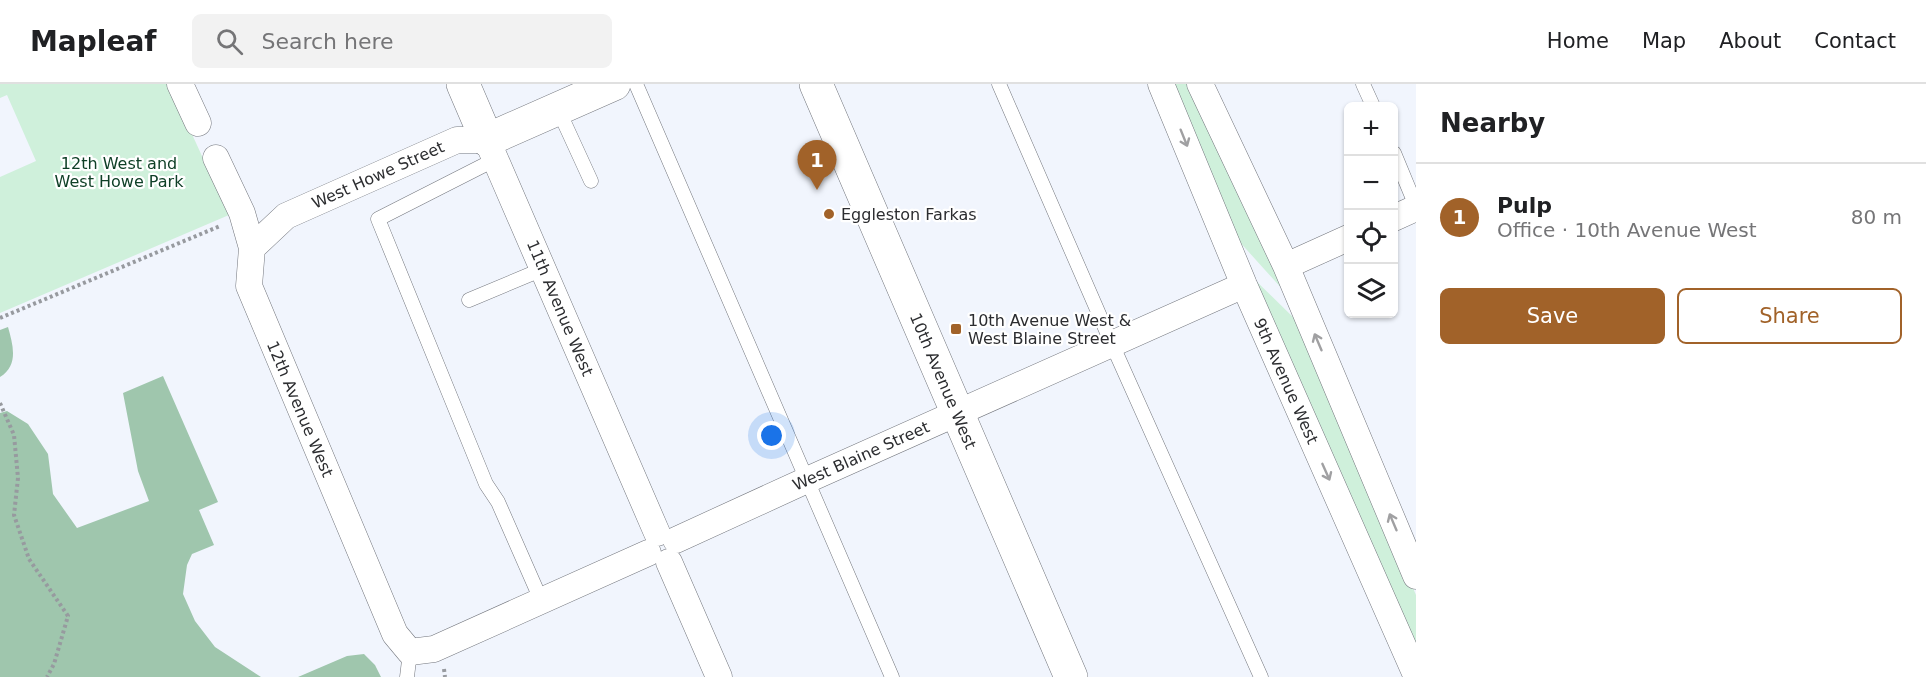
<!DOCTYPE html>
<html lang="en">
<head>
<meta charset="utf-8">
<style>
  :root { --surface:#fff; --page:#f2f2f2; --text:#202124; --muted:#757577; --line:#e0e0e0; --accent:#a16229 }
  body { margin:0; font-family:"DejaVu Sans",sans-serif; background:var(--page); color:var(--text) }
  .controls { position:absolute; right:18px; top:18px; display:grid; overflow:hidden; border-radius:9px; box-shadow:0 2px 4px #0004 }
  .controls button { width:54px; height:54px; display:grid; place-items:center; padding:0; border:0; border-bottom:2px solid var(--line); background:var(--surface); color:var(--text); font:30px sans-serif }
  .you { position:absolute; left:772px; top:352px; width:21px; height:21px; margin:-15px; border:4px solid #fff; border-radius:50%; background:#1a73e8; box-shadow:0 0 0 9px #1a73e833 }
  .badge { display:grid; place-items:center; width:39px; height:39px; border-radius:50%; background:var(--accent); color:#fff; font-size:20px; font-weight:700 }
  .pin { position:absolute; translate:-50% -50px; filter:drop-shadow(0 2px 3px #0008) }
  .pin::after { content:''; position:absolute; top:32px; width:21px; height:18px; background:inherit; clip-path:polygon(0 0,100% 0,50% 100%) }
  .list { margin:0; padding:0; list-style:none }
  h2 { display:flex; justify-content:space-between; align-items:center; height:78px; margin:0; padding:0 24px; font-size:26px }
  h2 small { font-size:20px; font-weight:400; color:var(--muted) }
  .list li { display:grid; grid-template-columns:39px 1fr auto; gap:18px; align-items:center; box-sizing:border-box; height:108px; padding:0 24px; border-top:2px solid var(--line) }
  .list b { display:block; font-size:22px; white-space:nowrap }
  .list p { margin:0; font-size:20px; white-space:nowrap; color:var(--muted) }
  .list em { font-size:20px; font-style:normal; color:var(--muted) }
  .actions { display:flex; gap:12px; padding:18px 24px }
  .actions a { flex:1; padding:14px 0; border:2px solid var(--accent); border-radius:9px; text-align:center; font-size:21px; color:var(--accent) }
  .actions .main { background:var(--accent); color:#fff }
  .icon { flex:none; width:33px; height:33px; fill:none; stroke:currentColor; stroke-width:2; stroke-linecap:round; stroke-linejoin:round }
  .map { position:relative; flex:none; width:1416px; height:593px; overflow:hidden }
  header { display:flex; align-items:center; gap:36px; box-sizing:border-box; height:84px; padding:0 30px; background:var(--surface); border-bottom:2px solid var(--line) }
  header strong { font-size:28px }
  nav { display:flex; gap:33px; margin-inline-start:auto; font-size:21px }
  .search { width:420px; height:54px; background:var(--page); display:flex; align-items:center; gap:15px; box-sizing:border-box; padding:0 21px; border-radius:9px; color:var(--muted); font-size:22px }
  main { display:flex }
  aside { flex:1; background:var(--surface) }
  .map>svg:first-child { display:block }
  .green { fill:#cff0db }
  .forest { fill:#9fc6ad }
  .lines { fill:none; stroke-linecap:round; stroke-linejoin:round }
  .lane-casing { stroke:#73767d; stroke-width:15 }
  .street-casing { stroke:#73767d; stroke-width:27 }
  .secondary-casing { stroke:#73767d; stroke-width:34 }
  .path { stroke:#979a9f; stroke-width:4; stroke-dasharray:3 3; stroke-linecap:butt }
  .lane { stroke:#fff; stroke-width:14 }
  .street { stroke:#fff; stroke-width:26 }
  .secondary { stroke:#fff; stroke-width:33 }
  .oneway { stroke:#a0a0a2 }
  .poi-dot { fill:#a16229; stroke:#fff; stroke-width:2 }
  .labels { text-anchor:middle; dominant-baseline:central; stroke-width:4.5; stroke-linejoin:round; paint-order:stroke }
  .park-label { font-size:16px; fill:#0f4027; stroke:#fff }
  .street-label { font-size:16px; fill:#2c2d30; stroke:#fff }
  .poi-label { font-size:16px; fill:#2c2d30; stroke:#fff; text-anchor:start }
</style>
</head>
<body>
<header>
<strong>Mapleaf</strong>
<div class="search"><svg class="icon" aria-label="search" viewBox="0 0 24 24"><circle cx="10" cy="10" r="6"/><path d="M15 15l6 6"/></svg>Search here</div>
<nav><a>Home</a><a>Map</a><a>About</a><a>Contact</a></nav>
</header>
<main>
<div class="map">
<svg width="1416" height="593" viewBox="0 0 1416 593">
  <rect width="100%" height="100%" fill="#f1f5fd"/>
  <path class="green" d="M0,0h169l60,131 -229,98v-136l36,-16 -29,-66 -7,3z
    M1173,0h17l94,207 -47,-52z
    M1250,191l46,45 120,275v60z"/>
  <path class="forest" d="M8,243c5,18 11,38 -8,50v-47z
    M163,292l55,126 -19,8 15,35 -22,9 -5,11 -4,29 12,27 20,26 46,30h-261v-264l7,-2 21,13 20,30 5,40 24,34 72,-27 -11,-30 -15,-78z
    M364,570l11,11 6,12h-83l49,-21z"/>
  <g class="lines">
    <g class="lane-casing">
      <path id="lane" d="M636,0l256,593
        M999,0l113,260 149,333
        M1363,0l10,22
        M558,25l33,72
        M1394,69l22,53
        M496,75l-118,60 108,265 12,18 43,98
        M469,216l74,-31
        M407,593l3,-25"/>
    </g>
    <g class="street-casing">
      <path id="street" d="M180,0l18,39
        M1161,0l83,201 172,390
        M1200,0l86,182 130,310
        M216,74l26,55 10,35 -3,38 146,348 15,18 24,-3 214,-96
        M1394,134l22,-10
        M252,164l34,-32 171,-76h30l170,393
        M1286,182l62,-28
        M676,456l131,-60 437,-195
        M669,478l50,115"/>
    </g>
    <g class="secondary-casing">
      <path id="secondary" d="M463,0l24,56 127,-56
        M816,0l255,593"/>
    </g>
    <path class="path" d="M0,234l220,-92
      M0,319l14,32 4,43 -4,37 15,44 39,57 -14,48 -7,13
      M444,585l1,8"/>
    <use href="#lane" class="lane"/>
    <use href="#street" class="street"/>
    <use href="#secondary" class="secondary"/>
  </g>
  <defs><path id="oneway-shaft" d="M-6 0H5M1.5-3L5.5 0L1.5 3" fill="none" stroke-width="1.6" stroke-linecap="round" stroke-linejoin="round" transform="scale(1.5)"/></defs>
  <g class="oneway">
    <use href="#oneway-shaft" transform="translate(1184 54) rotate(68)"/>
    <use href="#oneway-shaft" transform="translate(1318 258) rotate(-113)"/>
    <use href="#oneway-shaft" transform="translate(1326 388) rotate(66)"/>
    <use href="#oneway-shaft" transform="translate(1393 438) rotate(-113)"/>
  </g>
  <g class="poi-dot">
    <circle cx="829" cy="130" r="6"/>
    <rect x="950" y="239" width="12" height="12" rx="3"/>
  </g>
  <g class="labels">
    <g class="park-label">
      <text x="119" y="79">12th West and<tspan x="119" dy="18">West Howe Park</tspan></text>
    </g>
    <g class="street-label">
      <text transform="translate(378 91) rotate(-24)">West Howe Street</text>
      <text transform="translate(560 224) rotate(67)">11th Avenue West</text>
      <text transform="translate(943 297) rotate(67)">10th Avenue West</text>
      <text transform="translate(1286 297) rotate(66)">9th Avenue West</text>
      <text transform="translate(300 325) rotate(67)">12th Avenue West</text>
      <text transform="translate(861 372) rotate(-24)">West Blaine Street</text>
    </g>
    <g class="poi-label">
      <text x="841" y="130">Eggleston Farkas</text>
      <text x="968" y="236">10th Avenue West &amp;<tspan x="968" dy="18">West Blaine Street</tspan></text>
    </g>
  </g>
</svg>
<div class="controls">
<button>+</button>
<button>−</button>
<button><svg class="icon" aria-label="locate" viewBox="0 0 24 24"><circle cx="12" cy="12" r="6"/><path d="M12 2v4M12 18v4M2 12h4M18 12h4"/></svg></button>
<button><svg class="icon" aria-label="layers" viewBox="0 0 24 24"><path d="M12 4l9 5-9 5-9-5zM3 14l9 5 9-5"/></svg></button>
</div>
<div class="you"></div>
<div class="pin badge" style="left:817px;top:106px">1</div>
</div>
<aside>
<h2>Nearby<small></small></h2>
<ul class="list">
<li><span class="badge">1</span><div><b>Pulp</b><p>Office · 10th Avenue West</p></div><em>80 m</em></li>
</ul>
<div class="actions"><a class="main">Save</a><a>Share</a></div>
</aside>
</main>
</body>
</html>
